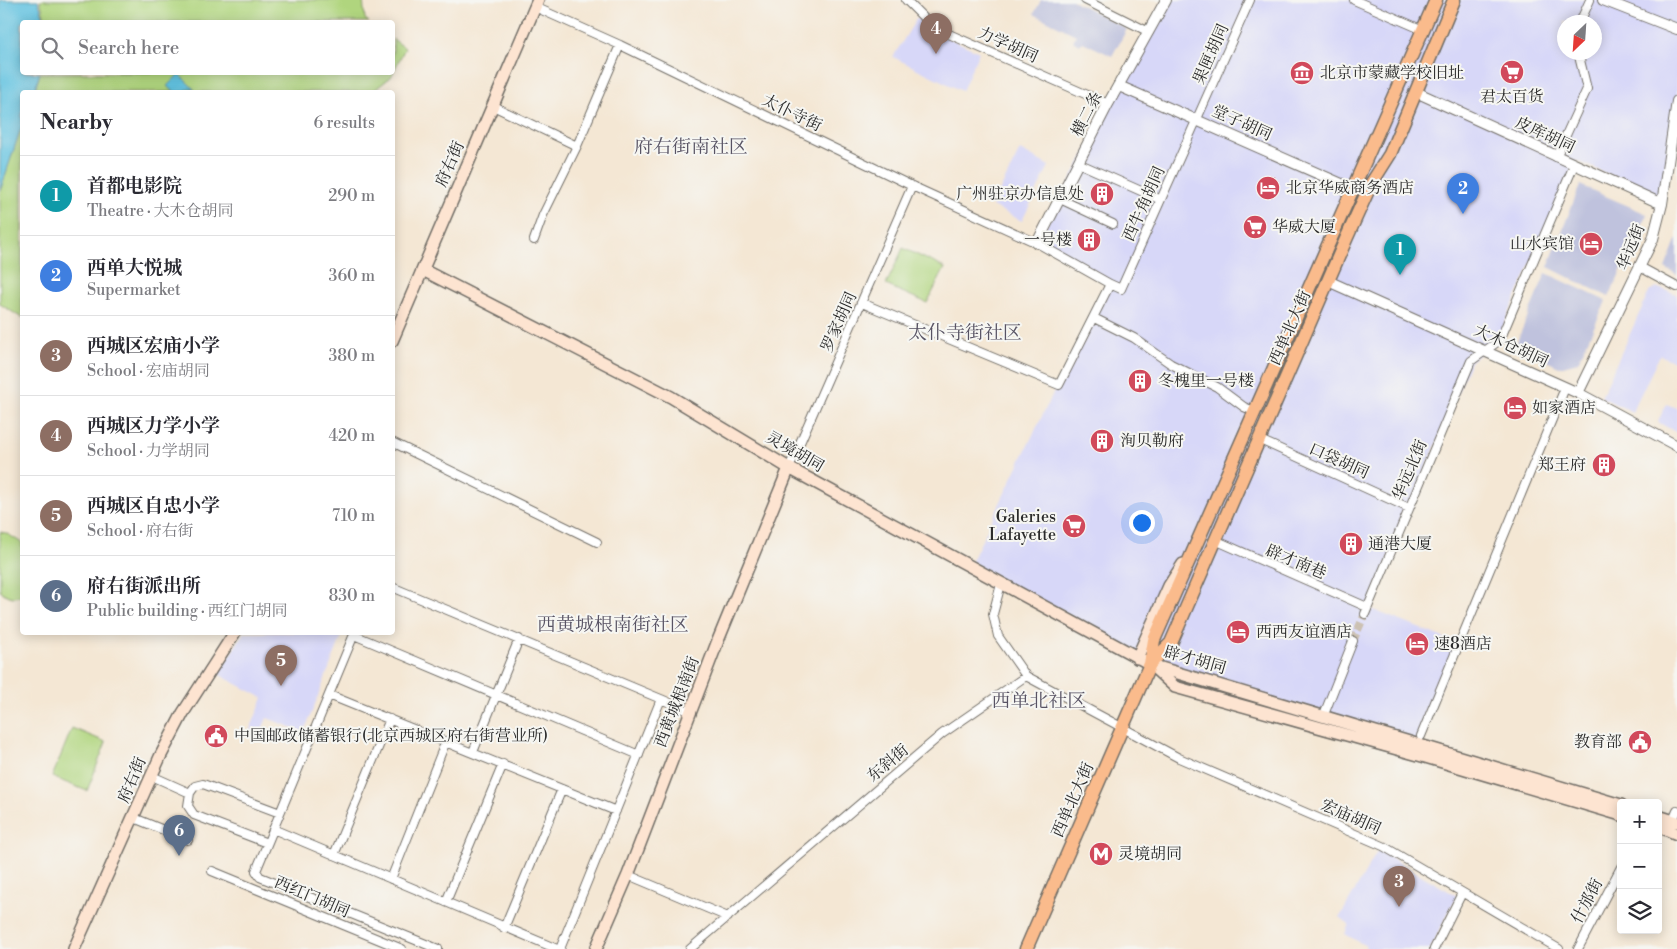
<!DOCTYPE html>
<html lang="en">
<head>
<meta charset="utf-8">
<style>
  :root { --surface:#fff; --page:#f2f2f3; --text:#2b2b33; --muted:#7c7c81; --line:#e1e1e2; --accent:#d1495b }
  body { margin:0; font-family:"Libre Bodoni","Noto Serif SC",serif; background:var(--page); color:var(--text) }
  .controls { position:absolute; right:15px; bottom:15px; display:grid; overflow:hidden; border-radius:5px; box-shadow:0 2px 12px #0003 }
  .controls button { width:45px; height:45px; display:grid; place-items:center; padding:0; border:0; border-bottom:1px solid var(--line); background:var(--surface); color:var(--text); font:25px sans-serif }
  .compass { position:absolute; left:1557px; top:15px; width:45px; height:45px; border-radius:50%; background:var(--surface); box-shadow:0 2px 12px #0003; rotate:205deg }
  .you { position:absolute; left:1141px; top:522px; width:18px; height:18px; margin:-12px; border:4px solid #fff; border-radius:50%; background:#1a73e8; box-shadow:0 0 0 8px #1a73e833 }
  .badge { display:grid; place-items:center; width:32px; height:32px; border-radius:50%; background:var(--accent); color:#fff; font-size:16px; font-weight:700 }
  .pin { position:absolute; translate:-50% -41px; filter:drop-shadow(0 1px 2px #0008) }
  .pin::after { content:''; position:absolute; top:26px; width:18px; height:15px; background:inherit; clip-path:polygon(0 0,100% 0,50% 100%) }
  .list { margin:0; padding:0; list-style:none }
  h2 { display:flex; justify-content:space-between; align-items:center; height:65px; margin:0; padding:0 20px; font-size:21px }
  h2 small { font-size:16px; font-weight:400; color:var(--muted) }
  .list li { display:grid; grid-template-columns:32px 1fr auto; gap:15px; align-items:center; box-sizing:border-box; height:80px; padding:0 20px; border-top:1px solid var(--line) }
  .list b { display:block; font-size:19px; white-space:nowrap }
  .list p { margin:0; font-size:16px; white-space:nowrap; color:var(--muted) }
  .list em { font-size:16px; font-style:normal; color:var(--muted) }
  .icon { flex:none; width:28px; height:28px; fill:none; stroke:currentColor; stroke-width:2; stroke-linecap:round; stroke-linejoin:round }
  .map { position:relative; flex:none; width:1677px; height:949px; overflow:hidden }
  .search { position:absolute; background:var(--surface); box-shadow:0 2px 12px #0003; left:20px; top:20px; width:375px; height:55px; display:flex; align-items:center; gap:12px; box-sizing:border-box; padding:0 18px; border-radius:5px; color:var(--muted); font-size:19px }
  .panel { position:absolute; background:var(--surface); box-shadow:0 2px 12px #0003; left:20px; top:90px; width:375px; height:545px; border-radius:5px }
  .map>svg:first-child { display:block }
  .built { fill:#d7d7f8; fill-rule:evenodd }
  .industrial { fill:#bfc2dd }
  .green { fill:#b0d57e; stroke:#6e8054 }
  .water { fill:#62c2e0; stroke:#467686 }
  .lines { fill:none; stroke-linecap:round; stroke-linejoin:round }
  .minor-tunnel { stroke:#ccc1b2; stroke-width:8; stroke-dasharray:8 4; stroke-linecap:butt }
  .minor-casing { stroke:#716d66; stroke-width:10 }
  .tertiary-casing { stroke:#716d66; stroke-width:12 }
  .secondary-casing { stroke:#716d66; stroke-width:14 }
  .primary-casing { stroke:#716d66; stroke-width:15 }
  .minor { stroke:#fff; stroke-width:8 }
  .tertiary { stroke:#fff; stroke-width:10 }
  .secondary { stroke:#fde4d1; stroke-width:11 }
  .primary { stroke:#fabb8c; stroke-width:12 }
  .labels { text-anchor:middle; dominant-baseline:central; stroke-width:4; stroke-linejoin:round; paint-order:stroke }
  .street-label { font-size:16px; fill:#2b2b2b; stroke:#f6f6f2 }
  .poi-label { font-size:16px; fill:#2b2b2b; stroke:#f6f6f2; text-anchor:start }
  .quarter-label { font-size:19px; fill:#585364; stroke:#f6f6f2 }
</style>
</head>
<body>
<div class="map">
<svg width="1677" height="949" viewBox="0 0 1677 949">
  <rect width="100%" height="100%" fill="#f6f6f2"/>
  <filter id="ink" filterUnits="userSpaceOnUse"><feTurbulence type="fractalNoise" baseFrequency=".02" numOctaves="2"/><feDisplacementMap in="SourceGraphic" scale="10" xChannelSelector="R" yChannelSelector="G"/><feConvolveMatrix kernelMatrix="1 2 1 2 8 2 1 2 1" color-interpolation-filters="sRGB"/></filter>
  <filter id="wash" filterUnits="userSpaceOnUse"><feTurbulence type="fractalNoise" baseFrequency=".0096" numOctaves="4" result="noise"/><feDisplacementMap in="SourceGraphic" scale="20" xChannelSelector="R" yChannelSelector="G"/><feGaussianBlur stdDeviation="1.12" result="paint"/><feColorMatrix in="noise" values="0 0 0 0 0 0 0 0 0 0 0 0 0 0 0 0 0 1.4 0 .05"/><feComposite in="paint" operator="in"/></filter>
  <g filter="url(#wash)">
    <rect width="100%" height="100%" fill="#f4e7d4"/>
    <path class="built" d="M1166,0h511v101l-15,97 -86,-38 -80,183 -25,18 -103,247 91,36 -42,101 -260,-79 -188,-99 138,-285 -68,-43zM1564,22h30v30h-30z
      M917,18l10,10 52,24 -17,39 -69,-34z
      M1020,150l29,16 -27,55 -30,-15z
      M1658,288l19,6v69l-17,-8 -28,57 -31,-15 49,-107z
      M1666,404l11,4v25l-19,-11z
      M244,633h99l-39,99 -37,-14 -8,19 -10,-5 14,-34 -45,-24z
      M1378,850l79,46 -27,53h-65l1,-3 -21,-12 4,-10 -9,-7z"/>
    <path class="industrial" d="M1041,0h31l55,29 -15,27 -29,-14 -4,3 -6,-4 3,-6 -42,-21z
      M1580,185l67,29 -38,83 -61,-30z
      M1677,238v37l-12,-7z
      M1546,273l60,28 -28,61 -19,5 -44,-21z"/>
    <path class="green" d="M40,0h323l2,19 4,3h-323z
      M393,39l12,9 -14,29 -19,15h-338l6,-19 352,-1z
      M22,125v193l-22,-14v-113z
      M903,248l42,20 -18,35 -41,-18z
      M0,532l6,1 16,10v51c-8,6 -14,2 -22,-3z
      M72,728l34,14 -19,49 -35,-14z"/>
    <path class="water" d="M0,0h38l7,22h-23v50l18,1 -6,19h-12v33l-22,66z
      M179,74l16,16 -5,-2 -7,4h-8l-8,-6z"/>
  </g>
  <g filter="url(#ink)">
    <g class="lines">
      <path class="minor-tunnel" d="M1353,641l12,-27"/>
      <g class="minor-casing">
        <path id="minor" d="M906,0l27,27 175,77
          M1085,0l64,32
          M1354,0l69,30
          M535,7l85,38 292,141 125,57 73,41 -51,101 -197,-82
          M1580,22l10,-22
          M493,106l84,40
          M1556,157l31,-68 -9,-37
          M1078,163l81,36
          M1060,199l53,25
          M534,240l9,-25 34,-69 43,-101
          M1640,267l37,20
          M1110,284l11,5 129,-289
          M1094,318l40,20 37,26 46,23 27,20 10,4
          M1258,439l151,69
          M392,442l205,100
          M789,468l123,-282
          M1215,540l152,67
          M1001,584l-8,30 5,22 28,40
          M392,587l269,112 -101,250
          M1365,614l106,-253 29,-21 74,-175
          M355,632l-99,239 4,6 178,72
          M354,635l285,120
          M329,695l287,116
          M661,699l30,13
          M1323,717l30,-76
          M1421,736l144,-348
          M473,752l46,-113
          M152,776l38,17 -2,13 6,9 73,28
          M190,793l5,-7 8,-2 77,29
          M134,818l54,22
          M1673,820l4,-9
          M273,829l284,120
          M334,855l56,-136
          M212,871l190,78
          M628,875l100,42
          M391,879l55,-138
          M446,902l57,-138
          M504,928l58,-139
          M690,949l252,-215 84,-58 153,82 204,88 176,103
          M1434,949l28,-56
          M1578,949l43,-82"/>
      </g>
      <g class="tertiary-casing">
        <path id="tertiary" d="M1603,0l74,29
          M1119,86l234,103
          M1416,92l246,112
          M1037,243l71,-139 58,-104
          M1328,281l250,112 99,53
          M1578,393l75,-154 9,-35 15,-103"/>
      </g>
      <g class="secondary-casing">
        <path id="secondary" d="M423,270l248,127 118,71 361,196 25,23 247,69 199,59
          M392,341l146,-341
          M1137,658l32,-72 14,-22
          M1151,665l470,140
          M1658,816l19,6
          M1658,826l19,8
          M74,949l86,-192 23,-44 52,-81
          M596,949l32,-74 89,-232 72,-175"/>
      </g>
      <g class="primary-casing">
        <path id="primary" d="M1150,664l21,-21 176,-406 24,-53 19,-30 64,-154
          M1026,949l124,-285 4,-24 282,-640"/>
      </g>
      <use href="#minor" class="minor"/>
      <use href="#tertiary" class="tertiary"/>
      <use href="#secondary" class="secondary"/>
      <use href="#primary" class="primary"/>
    </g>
  </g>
  <defs>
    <g id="supermarket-disc" transform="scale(1.25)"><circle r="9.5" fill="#d1495b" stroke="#f6f6f2"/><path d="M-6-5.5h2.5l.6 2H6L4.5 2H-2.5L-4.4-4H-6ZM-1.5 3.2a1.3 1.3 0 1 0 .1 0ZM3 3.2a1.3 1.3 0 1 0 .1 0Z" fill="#fff"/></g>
    <g id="museum-disc" transform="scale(1.25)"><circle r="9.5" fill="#d1495b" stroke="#f6f6f2"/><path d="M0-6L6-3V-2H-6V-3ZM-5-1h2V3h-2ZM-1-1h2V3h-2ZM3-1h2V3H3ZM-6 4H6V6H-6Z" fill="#fff"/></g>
    <g id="hotel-disc" transform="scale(1.25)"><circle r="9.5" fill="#d1495b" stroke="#f6f6f2"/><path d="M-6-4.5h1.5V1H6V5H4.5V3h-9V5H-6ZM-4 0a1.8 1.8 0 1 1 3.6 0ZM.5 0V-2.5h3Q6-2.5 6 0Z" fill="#fff"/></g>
    <g id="building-disc" transform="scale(1.25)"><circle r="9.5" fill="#d1495b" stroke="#f6f6f2"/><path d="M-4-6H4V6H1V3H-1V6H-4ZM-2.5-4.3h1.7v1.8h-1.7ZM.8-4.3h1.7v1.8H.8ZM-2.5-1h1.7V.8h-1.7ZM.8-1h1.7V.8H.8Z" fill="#fff"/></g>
    <g id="civic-disc" transform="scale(1.25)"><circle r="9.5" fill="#d1495b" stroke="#f6f6f2"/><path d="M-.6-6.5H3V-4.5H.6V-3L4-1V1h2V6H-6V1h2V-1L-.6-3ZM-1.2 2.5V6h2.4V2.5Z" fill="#fff"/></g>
    <g id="metro-disc" transform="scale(1.25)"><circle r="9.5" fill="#d1495b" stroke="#f6f6f2"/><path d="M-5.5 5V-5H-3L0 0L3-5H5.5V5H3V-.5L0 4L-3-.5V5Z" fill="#fff"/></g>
  </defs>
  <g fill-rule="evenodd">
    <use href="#supermarket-disc" x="1512" y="72"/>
    <use href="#museum-disc" x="1302" y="73"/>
    <use href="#hotel-disc" x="1268" y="188"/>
    <use href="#building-disc" x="1102" y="194"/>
    <use href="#supermarket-disc" x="1255" y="227"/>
    <use href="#building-disc" x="1089" y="240"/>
    <use href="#hotel-disc" x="1591" y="244"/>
    <use href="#building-disc" x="1140" y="381"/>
    <use href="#hotel-disc" x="1515" y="408"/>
    <use href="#building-disc" x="1102" y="441"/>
    <use href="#building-disc" x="1604" y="465"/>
    <use href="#supermarket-disc" x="1074" y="526"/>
    <use href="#building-disc" x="1351" y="544"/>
    <use href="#hotel-disc" x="1238" y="632"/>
    <use href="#hotel-disc" x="1417" y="644"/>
    <use href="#civic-disc" x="216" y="736"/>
    <use href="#civic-disc" x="1640" y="742"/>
    <use href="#metro-disc" x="1101" y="854"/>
  </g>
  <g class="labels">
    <g class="street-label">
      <text transform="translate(1008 45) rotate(24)">力学胡同</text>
      <text transform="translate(1211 54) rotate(-66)">果匣胡同</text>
      <text transform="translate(792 113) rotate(26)">太仆寺街</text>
      <text transform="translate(1087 114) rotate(-63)">横二条</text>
      <text transform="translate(1242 123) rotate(24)">堂子胡同</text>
      <text transform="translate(1545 135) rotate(25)">皮库胡同</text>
      <text transform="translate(450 164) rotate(-66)">府右街</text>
      <text transform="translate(1144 204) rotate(-66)">西牛角胡同</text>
      <text transform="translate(1631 247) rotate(-68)">华远街</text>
      <text transform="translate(839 322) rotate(-66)">罗家胡同</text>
      <text transform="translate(1290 328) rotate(-66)">西单北大街</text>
      <text transform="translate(1511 346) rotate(25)">大木仓胡同</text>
      <text transform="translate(795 452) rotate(30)">灵境胡同</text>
      <text transform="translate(1339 461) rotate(24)">口袋胡同</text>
      <text transform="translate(1410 470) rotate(-67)">华远北街</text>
      <text transform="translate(1296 562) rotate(23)">辟才南巷</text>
      <text transform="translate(1195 660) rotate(16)">辟才胡同</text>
      <text transform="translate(677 702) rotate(-69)">西黄城根南街</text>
      <text transform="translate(888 763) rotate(-40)">东斜街</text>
      <text transform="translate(132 780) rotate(-67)">府右街</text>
      <text transform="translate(1073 800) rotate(-66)">西单北大街</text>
      <text transform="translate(1351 817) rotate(24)">宏庙胡同</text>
      <text transform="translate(312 897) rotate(23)">西红门胡同</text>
      <text transform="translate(1587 901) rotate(-62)">什邡街</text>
    </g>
    <g class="poi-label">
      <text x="1320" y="73">北京市蒙藏学校旧址</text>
      <text x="1512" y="97" text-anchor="middle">君太百货</text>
      <text x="1286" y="188">北京华威商务酒店</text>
      <text x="1084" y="194" text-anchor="end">广州驻京办信息处</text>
      <text x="1272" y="227">华威大厦</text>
      <text x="1072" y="240" text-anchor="end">一号楼</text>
      <text x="1574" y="244" text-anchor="end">山水宾馆</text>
      <text x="1158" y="381">冬槐里一号楼</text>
      <text x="1532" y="408">如家酒店</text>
      <text x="1120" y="441">洵贝勒府</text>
      <text x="1586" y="465" text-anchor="end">郑王府</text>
      <text x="1056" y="517" text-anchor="end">Galeries<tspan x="1056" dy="18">Lafayette</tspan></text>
      <text x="1368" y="544">通港大厦</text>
      <text x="1256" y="632">西西友谊酒店</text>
      <text x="1434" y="644">速8酒店</text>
      <text x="234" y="736">中国邮政储蓄银行(北京西城区府右街营业所)</text>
      <text x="1622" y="742" text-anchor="end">教育部</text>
      <text x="1118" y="854">灵境胡同</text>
    </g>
    <g class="quarter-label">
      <text x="691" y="147">府右街南社区</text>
      <text x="965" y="333">太仆寺街社区</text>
      <text x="613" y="625">西黄城根南街社区</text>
      <text x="1039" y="701">西单北社区</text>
    </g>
  </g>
</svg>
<div class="controls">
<button>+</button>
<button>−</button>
<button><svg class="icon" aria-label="layers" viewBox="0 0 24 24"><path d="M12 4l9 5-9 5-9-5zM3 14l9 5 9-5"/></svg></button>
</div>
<svg class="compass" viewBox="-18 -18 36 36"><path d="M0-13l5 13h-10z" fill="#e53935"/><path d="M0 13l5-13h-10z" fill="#7c7c81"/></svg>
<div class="you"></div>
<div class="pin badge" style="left:1400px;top:275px;background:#0f9aa8">1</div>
<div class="pin badge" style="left:1463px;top:214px;background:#3f7fe0">2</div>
<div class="pin badge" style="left:1399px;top:907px;background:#8d6e63">3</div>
<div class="pin badge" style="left:936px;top:54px;background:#8d6e63">4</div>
<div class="pin badge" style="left:281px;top:686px;background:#8d6e63">5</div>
<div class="pin badge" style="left:179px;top:856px;background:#5c6f8a">6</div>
<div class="search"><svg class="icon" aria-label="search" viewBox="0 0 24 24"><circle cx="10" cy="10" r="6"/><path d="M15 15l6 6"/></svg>Search here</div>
<section class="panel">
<h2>Nearby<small>6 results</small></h2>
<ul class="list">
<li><span class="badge" style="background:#0f9aa8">1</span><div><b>首都电影院</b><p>Theatre · 大木仓胡同</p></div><em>290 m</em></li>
<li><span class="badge" style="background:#3f7fe0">2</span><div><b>西单大悦城</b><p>Supermarket</p></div><em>360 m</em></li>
<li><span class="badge" style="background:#8d6e63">3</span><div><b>西城区宏庙小学</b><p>School · 宏庙胡同</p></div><em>380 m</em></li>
<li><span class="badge" style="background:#8d6e63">4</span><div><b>西城区力学小学</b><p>School · 力学胡同</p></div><em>420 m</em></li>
<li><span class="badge" style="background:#8d6e63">5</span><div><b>西城区自忠小学</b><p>School · 府右街</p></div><em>710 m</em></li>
<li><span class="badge" style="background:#5c6f8a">6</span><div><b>府右街派出所</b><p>Public building · 西红门胡同</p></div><em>830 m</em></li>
</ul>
</section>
</div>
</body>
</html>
